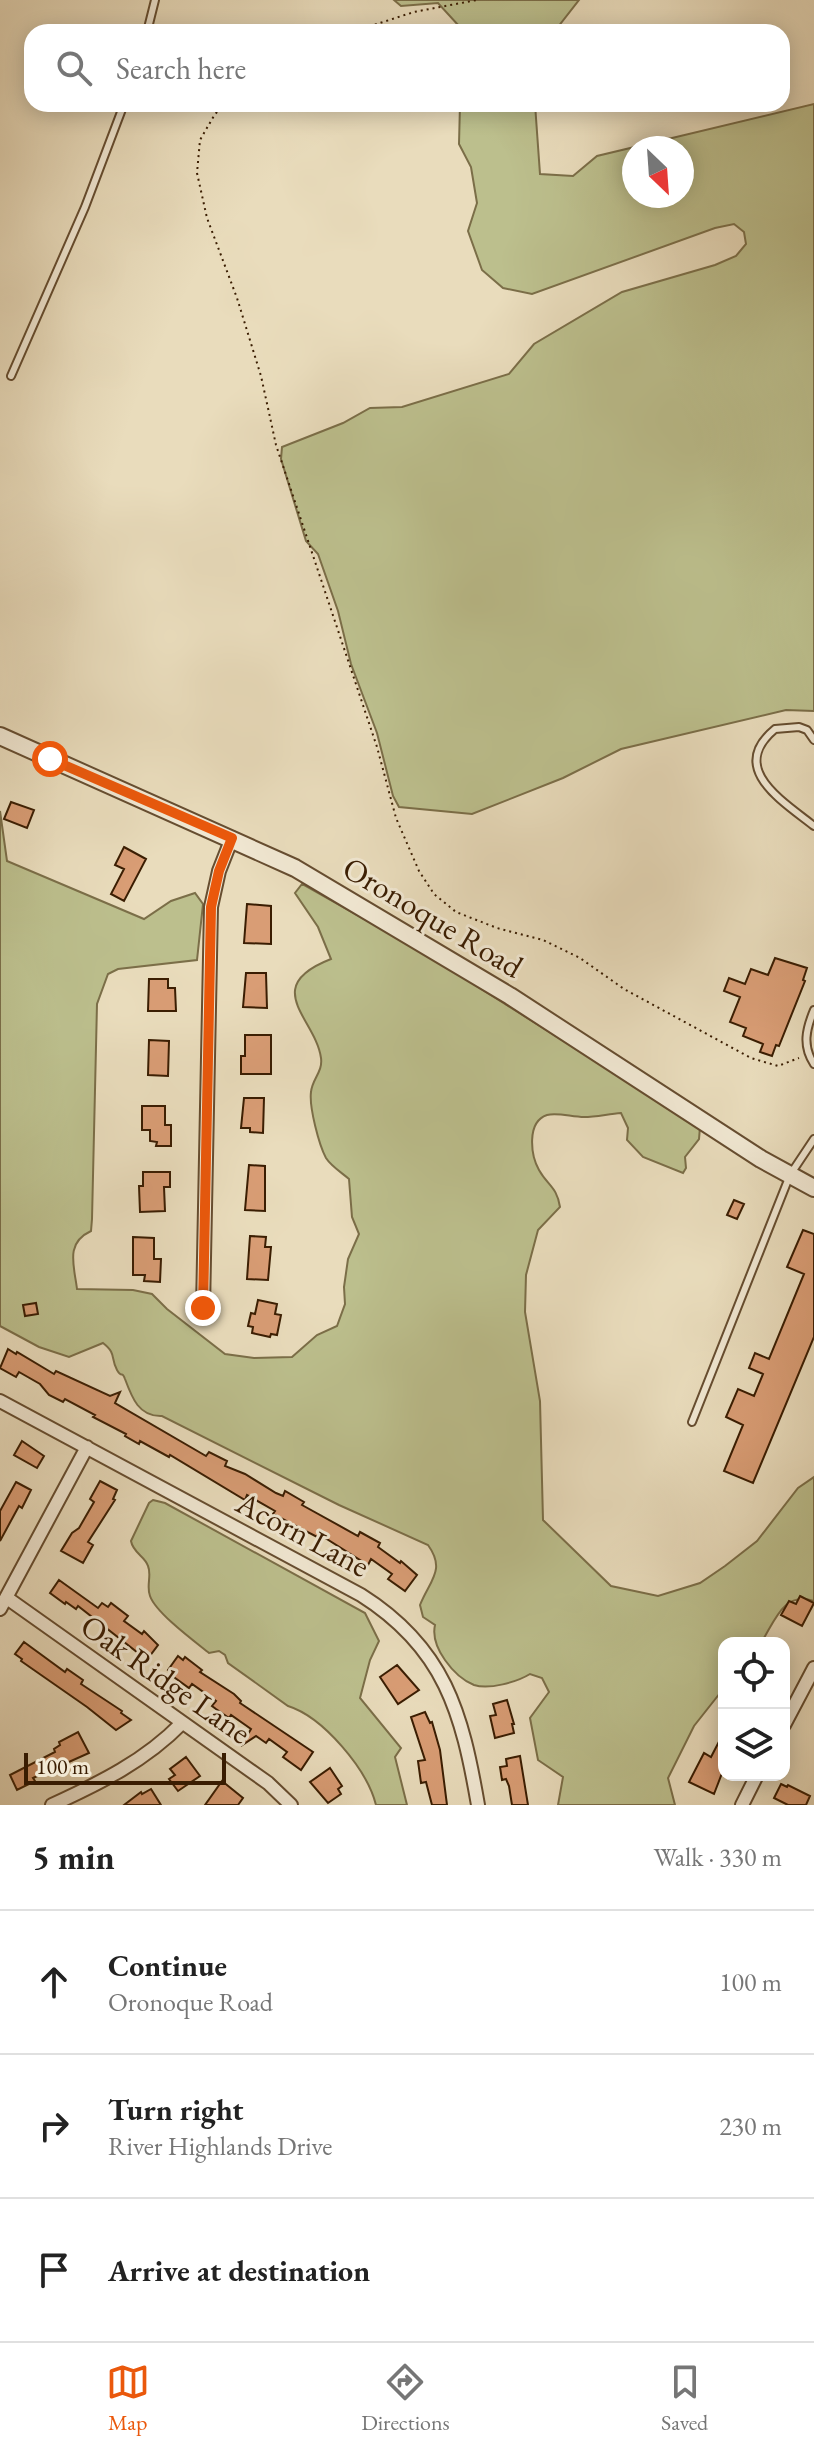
<!DOCTYPE html>
<html lang="en">
<head>
<meta charset="utf-8">
<style>
  :root { --surface:#fff; --page:#f6f6f6; --text:#222; --muted:#767676; --line:#e0e0e0; --accent:#ea580c }
  body { margin:0; font-family:"EB Garamond",serif; background:var(--page); color:var(--text) }
  .controls { position:absolute; right:24px; bottom:24px; display:grid; overflow:hidden; border-radius:16px; box-shadow:0 4px 20px #0003 }
  .controls button { width:72px; height:72px; display:grid; place-items:center; padding:0; border:0; border-bottom:2px solid var(--line); background:var(--surface); color:var(--text); font:40px sans-serif }
  .compass { position:absolute; left:622px; top:136px; width:72px; height:72px; border-radius:50%; background:var(--surface); box-shadow:0 4px 20px #0003; rotate:155deg }
  .scale { position:absolute; left:24px; bottom:20px; width:202px; box-sizing:border-box; padding-left:8px; border:4px solid #3a1d02; border-top:0; font-size:22px; line-height:28px; white-space:nowrap; color:#3a1d02; -webkit-text-stroke:6px #f1e8d3; paint-order:stroke }
  .stop { position:absolute; width:24px; height:24px; margin:-18px; border:6px solid #ea580c; border-radius:50%; background:#fff }
  .stop.end { background:#ea580c; border-color:#fff; box-shadow:0 2px 8px #0008 }
  .list { margin:0; padding:0; list-style:none }
  h2 { display:flex; justify-content:space-between; align-items:center; height:104px; margin:0; padding:0 32px; font-size:34px }
  h2 small { font-size:26px; font-weight:400; color:var(--muted) }
  .list li { display:grid; grid-template-columns:52px 1fr auto; gap:24px; align-items:center; box-sizing:border-box; height:144px; padding:0 32px; border-top:2px solid var(--line) }
  .list b { display:block; font-size:30px; white-space:nowrap }
  .list p { margin:0; font-size:26px; white-space:nowrap; color:var(--muted) }
  .list em { font-size:26px; font-style:normal; color:var(--muted) }
  .icon { flex:none; width:44px; height:44px; fill:none; stroke:currentColor; stroke-width:2; stroke-linecap:round; stroke-linejoin:round }
  .map { position:relative; flex:none; width:814px; height:1805px; overflow:hidden }
  .search { position:absolute; background:var(--surface); box-shadow:0 4px 20px #0003; left:24px; right:24px; top:24px; height:88px; display:flex; align-items:center; gap:20px; box-sizing:border-box; padding:0 28px; border-radius:24px; color:var(--muted); font-size:30px }
  .sheet { height:536px; background:var(--surface) }
  nav { display:flex; justify-content:space-around; align-items:center; box-sizing:border-box; height:112px; border-top:2px solid var(--line); background:var(--surface); font-size:22px; color:var(--muted) }
  nav a { display:grid; justify-items:center; gap:4px }
  nav .on { color:var(--accent) }
  .map>svg:first-child { display:block }
  .green { fill:#bcbf8d; stroke:#7b6e48; stroke-width:2; fill-rule:evenodd }
  .building { fill:#d99d75; stroke:#3a1d02; stroke-width:2 }
  .lines { fill:none; stroke-linecap:round; stroke-linejoin:round }
  .service-casing { stroke:#664d30; stroke-width:10 }
  .minor-casing { stroke:#664d30; stroke-width:16 }
  .tertiary-casing { stroke:#664d30; stroke-width:20 }
  .path { stroke:#3a1d02; stroke-width:2; stroke-dasharray:2 4; stroke-linecap:butt }
  .service { stroke:#f1e8d3; stroke-width:6 }
  .minor { stroke:#f1e8d3; stroke-width:12 }
  .tertiary { stroke:#f1e8d3; stroke-width:16 }
  .route { stroke:#ea580c; stroke-width:10 }
  .labels { text-anchor:middle; dominant-baseline:central; stroke-width:6; stroke-linejoin:round; paint-order:stroke }
  .street-label { font-size:32px; fill:#3a1d02; stroke:#f1e8d3 }
</style>
</head>
<body>
<div class="map">
<svg width="814" height="1805" viewBox="0 0 814 1805">
  <rect width="100%" height="100%" fill="#e9dcbc"/>
  <filter id="stains"><feTurbulence type="fractalNoise" baseFrequency=".0025" numOctaves="4"/><feColorMatrix values="0 0 0 0 .2 0 0 0 0 .09 0 0 0 0 .02 0 0 0 .5 -.17"/></filter>
  <radialGradient id="worn" r=".72"><stop offset=".6" stop-color="#630" stop-opacity="0"/><stop offset="1" stop-color="#630" stop-opacity=".3"/></radialGradient>
  <path class="green" d="M394,0h185l-25,32h-94l-1,-6 -21,-23 -37,3z
    M460,104h75l5,70 33,2 24,-20 217,-52v607l-28,-1 -165,39 -58,29 -91,36 -73,-7 -6,-11 -16,-63 -26,-69 -13,-53 -20,-57 -12,-13 -25,-82 1,-12 61,-24 27,-15 32,-1 107,-33 25,-30 88,-52 93,-27 21,-9 10,-12 -2,-12 -10,-8 -19,4 -183,66 -29,-6 -21,-18 -14,-39 9,-28 -6,-36 -12,-23zM634,148h48v48h-48z
    M0,811l7,50 137,58 27,-18 24,-8 8,11 -6,56 -79,9 -10,5 -11,30 -5,215 -1,12c-26,12 -17,34 -14,58l56,1 19,4 15,15 58,45 29,4 38,-1 25,-22 20,-9 8,-22 -1,-17 4,-28 11,-25 -7,-17 -3,-38c-7,-6 -18,-13 -23,-21 -7,-13 -17,-51 -15,-66 1,-13 12,-20 10,-34 -5,-39 -62,-71 10,-99l-13,-32 -23,-34 7,-9 124,70 274,173 -1,12 -14,18 1,11 -3,5 -40,-16 -16,-17 1,-12 -7,-15c-13,1 -25,4 -37,4 -12,0 -27,-5 -37,-2 -21,7 -16,41 -8,55 9,16 18,17 21,37l-22,23 -12,45 -1,37 15,89 3,119 68,66 47,10 42,-13 25,-17 32,-25 41,-53 16,-11v124c-31,-10 -39,20 -53,42h-37v45l-30,38 -26,52 7,27h-117l5,-28 -25,-17 -8,-42 19,-26 -7,-14 -12,-4c-13,8 -41,16 -56,11 -20,-8 -44,-38 -39,-60l-12,-8 -3,-12c10,-25 26,-35 8,-60l-89,-40 -177,-89c-23,1 -30,-18 -37,-37 -3,-9 -3,0 -8,-9 -7,-13 0,-16 -14,-27l-34,14 -30,-10 -39,-21z
    M153,1500l12,3 200,110 14,28 -9,19 -10,38 41,50 -6,9 12,48h-31c-9,-36 -53,-88 -88,-99l-60,-43 -3,-8 -6,-4 -10,2c-15,-12 -53,-40 -59,-57 -4,-10 2,-21 -2,-30 -3,-10 -15,-13 -17,-25l18,-38z"/>
  <path class="building" d="M11,802l23,8 -7,18 -23,-9z
    M124,847l22,12 -22,42 -13,-7 13,-25 -9,-4z
    M247,904l24,2v38l-27,-1z
    M775,958l32,10 -4,12 2,1 -26,65 -3,-1 -4,11 -12,-4 3,-8 -20,-8 3,-8 -16,-6 10,-25 -16,-6 5,-13 16,6 6,-15 17,6z
    M246,973h20l1,35 -24,-1z
    M149,979h19v9h7l1,23h-28z
    M245,1035h26v39h-30v-18h4z
    M149,1040l20,1 -1,35 -20,-1z
    M244,1098h20l-1,35 -13,-1v-4h-9z
    M142,1106h23v19h6v21h-15l1,-4 -7,-1v-11h-8z
    M249,1165l16,1v45l-20,-1z
    M143,1172h27v15h-6l1,24 -25,1 -1,-26h4z
    M734,1200l10,4 -7,15 -10,-4z
    M803,1230l11,4v103l-61,146 -29,-12 19,-46 -17,-8 12,-28 16,7 9,-22 -14,-6 6,-15 14,6 35,-85 -17,-7z
    M250,1236l16,1 -1,10h6l-3,33 -21,-1z
    M133,1237l21,1v21h7l-1,23 -16,-1 1,-6h-12z
    M258,1300l19,4 -2,10 6,1 -4,20 -6,-1 -1,3 -18,-4 1,-6 -5,-1 3,-13 4,1z
    M36,1303l2,11 -13,2 -2,-11z
    M8,1349l8,5 1,-2 37,22 2,-3 54,25 10,-4 -5,11 91,53 3,-4 18,9 -2,5 20,8 31,19 7,3 2,-5 19,11 -2,3 56,31 2,-4 20,11 -2,4 22,16 1,-2 16,14 -12,16 -17,-12 4,-5 -21,-15 -3,6 -46,-29 -1,3 -48,-25 2,-3 -28,-16 -2,5 -75,-45 -1,2 -29,-16 -1,3 -14,-8 1,-2 -33,-17 2,-2 -30,-16 -2,3 -14,-7 -9,-11 -21,-12 -3,5 -16,-9z
    M22,1441l22,15 -7,12 -23,-13z
    M100,1481l17,9 -4,9 2,1 -27,42 5,3 -10,18 -22,-12 11,-18 7,-5 15,-26 -4,-3z
    M16,1482l15,8 -9,18 -3,-2 -19,35v-30z
    M59,1580l39,28 4,-5 6,4 3,-4 17,13 -4,5 18,13 2,-3 14,14 -9,12 -5,-4 -2,3 -64,-50 -2,3 -10,-7 -1,2 -15,-11z
    M800,1596l14,7 -12,23 -21,-11 8,-14 7,3z
    M24,1642l41,30 2,-3 16,11 -2,4 41,27 -1,2 10,7 -15,10 -29,-23 -66,-46 1,-2 -7,-5z
    M178,1656l5,4 2,-3 17,13 -2,2 34,22 7,7 -1,2 73,49 -12,18 -18,-13 4,-5 -18,-13 -3,4 -10,-7 -15,10 10,-17 -20,-14 -2,3 -13,-9 -4,-3 4,-5 -24,-17 -3,4 -18,-13 1,-2 -4,-3z
    M397,1665l22,25 -21,14 -18,-27z
    M507,1700l7,24h-2l2,9 -19,5 -5,-22 6,-1 -3,-11z
    M425,1712l5,11 2,-1 8,28 7,55h-15l-6,-23 -5,1 -3,-22 7,-1 -14,-43z
    M78,1732l11,21 -56,25 2,3 -18,9 -7,-15 45,-23 -1,-3 6,-4 -1,-3z
    M724,1732v36l-10,26 -25,-12 15,-29 7,4z
    M520,1756l8,49h-16l-3,-19 -3,-7 -4,1 -2,-13 7,-1 -1,-7z
    M186,1757l14,19 -22,15 -9,-12 6,-4 -5,-6z
    M330,1768l12,18 -4,3 3,5 -13,9 -18,-21z
    M222,1781l21,17 -5,7h-33z
    M781,1784l6,3 1,-2 22,11 -4,9h-18l-14,-7z
    M151,1789l10,16h-37l17,-13 1,2z"/>
  <g class="lines">
    <g class="service-casing">
      <path id="service" d="M147,32l8,-32
        M11,376l74,-169 39,-103
        M814,740l-7,-10 -8,-3 -24,2c-47,39 6,71 39,97
        M814,1010c-8,19 -12,36 0,54
        M692,1422l98,-247 24,-36"/>
    </g>
    <g class="minor-casing">
      <path id="minor" d="M203,1308l8,-401 8,-36 13,-33
        M0,1401l361,194c84,53 101,118 117,210
        M7,1598l261,185 23,22
        M0,1609l87,-162
        M784,1725l30,-57
        M52,1805c48,-22 93,-44 130,-82
        M742,1805l15,-30"/>
    </g>
    <g class="tertiary-casing">
      <path id="tertiary" d="M0,736l295,132 215,128 251,163 53,29"/>
    </g>
    <path class="path" d="M352,32l62,-20 63,-12
      M226,104l-11,10 -15,26 -3,33 10,45 30,80 24,78 15,69 101,302 19,71 23,53 15,23 22,18 41,16 46,12 37,18 44,31 127,69 27,8 21,-8"/>
    <use href="#service" class="service"/>
    <use href="#minor" class="minor"/>
    <use href="#tertiary" class="tertiary"/>
  </g>
  <g class="lines">
    <path class="route" d="M50,759l182,79 -13,33 -8,36 -8,401"/>
  </g>
  <g class="labels">
    <g class="street-label">
      <text transform="translate(433 917) rotate(31)">Oronoque Road</text>
      <text transform="translate(303 1534) rotate(28)">Acorn Lane</text>
      <text transform="translate(166 1679) rotate(35)">Oak Ridge Lane</text>
    </g>
  </g>
  <rect width="100%" height="100%" filter="url(#stains)"/>
  <rect width="100%" height="100%" fill="url(#worn)"/>
</svg>
<div class="controls">
<button><svg class="icon" aria-label="locate" viewBox="0 0 24 24"><circle cx="12" cy="12" r="6"/><path d="M12 2v4M12 18v4M2 12h4M18 12h4"/></svg></button>
<button><svg class="icon" aria-label="layers" viewBox="0 0 24 24"><path d="M12 4l9 5-9 5-9-5zM3 14l9 5 9-5"/></svg></button>
</div>
<svg class="compass" viewBox="-18 -18 36 36"><path d="M0-13l5 13h-10z" fill="#e53935"/><path d="M0 13l5-13h-10z" fill="#767676"/></svg>
<div class="scale">100 m</div>
<div class="stop" style="left:50px;top:759px"></div>
<div class="stop end" style="left:203px;top:1308px"></div>
<div class="search"><svg class="icon" aria-label="search" viewBox="0 0 24 24"><circle cx="10" cy="10" r="6"/><path d="M15 15l6 6"/></svg>Search here</div>
</div>
<section class="sheet">
<h2>5 min<small>Walk · 330 m</small></h2>
<ul class="list">
<li><svg class="icon" aria-label="ahead" viewBox="0 0 24 24"><path d="M12 20V5M6 11l6-6 6 6"/></svg><div><b>Continue</b><p>Oronoque Road</p></div><em>100 m</em></li>
<li><svg class="icon" aria-label="right" viewBox="0 0 24 24"><path d="M7 20v-9h11M14 6l5 5-5 5"/></svg><div><b>Turn right</b><p>River Highlands Drive</p></div><em>230 m</em></li>
<li><svg class="icon" aria-label="arrive" viewBox="0 0 24 24"><path d="M6 21V4h12l-3 4 3 4H6"/></svg><div><b>Arrive at destination</b></div></li>
</ul>
</section>
<nav>
<a class="on"><svg class="icon" aria-label="map" viewBox="0 0 24 24"><path d="M3 6l6-2 6 2 6-2v14l-6 2-6-2-6 2zM9 4v14M15 6v14"/></svg>Map</a>
<a><svg class="icon" aria-label="directions" viewBox="0 0 24 24"><path d="M12 3l9 9-9 9-9-9zM9 14v-3h6M13 9l2 2-2 2"/></svg>Directions</a>
<a><svg class="icon" aria-label="saved" viewBox="0 0 24 24"><path d="M7 4h10v16l-5-4-5 4z"/></svg>Saved</a>
</nav>
</body>
</html>
